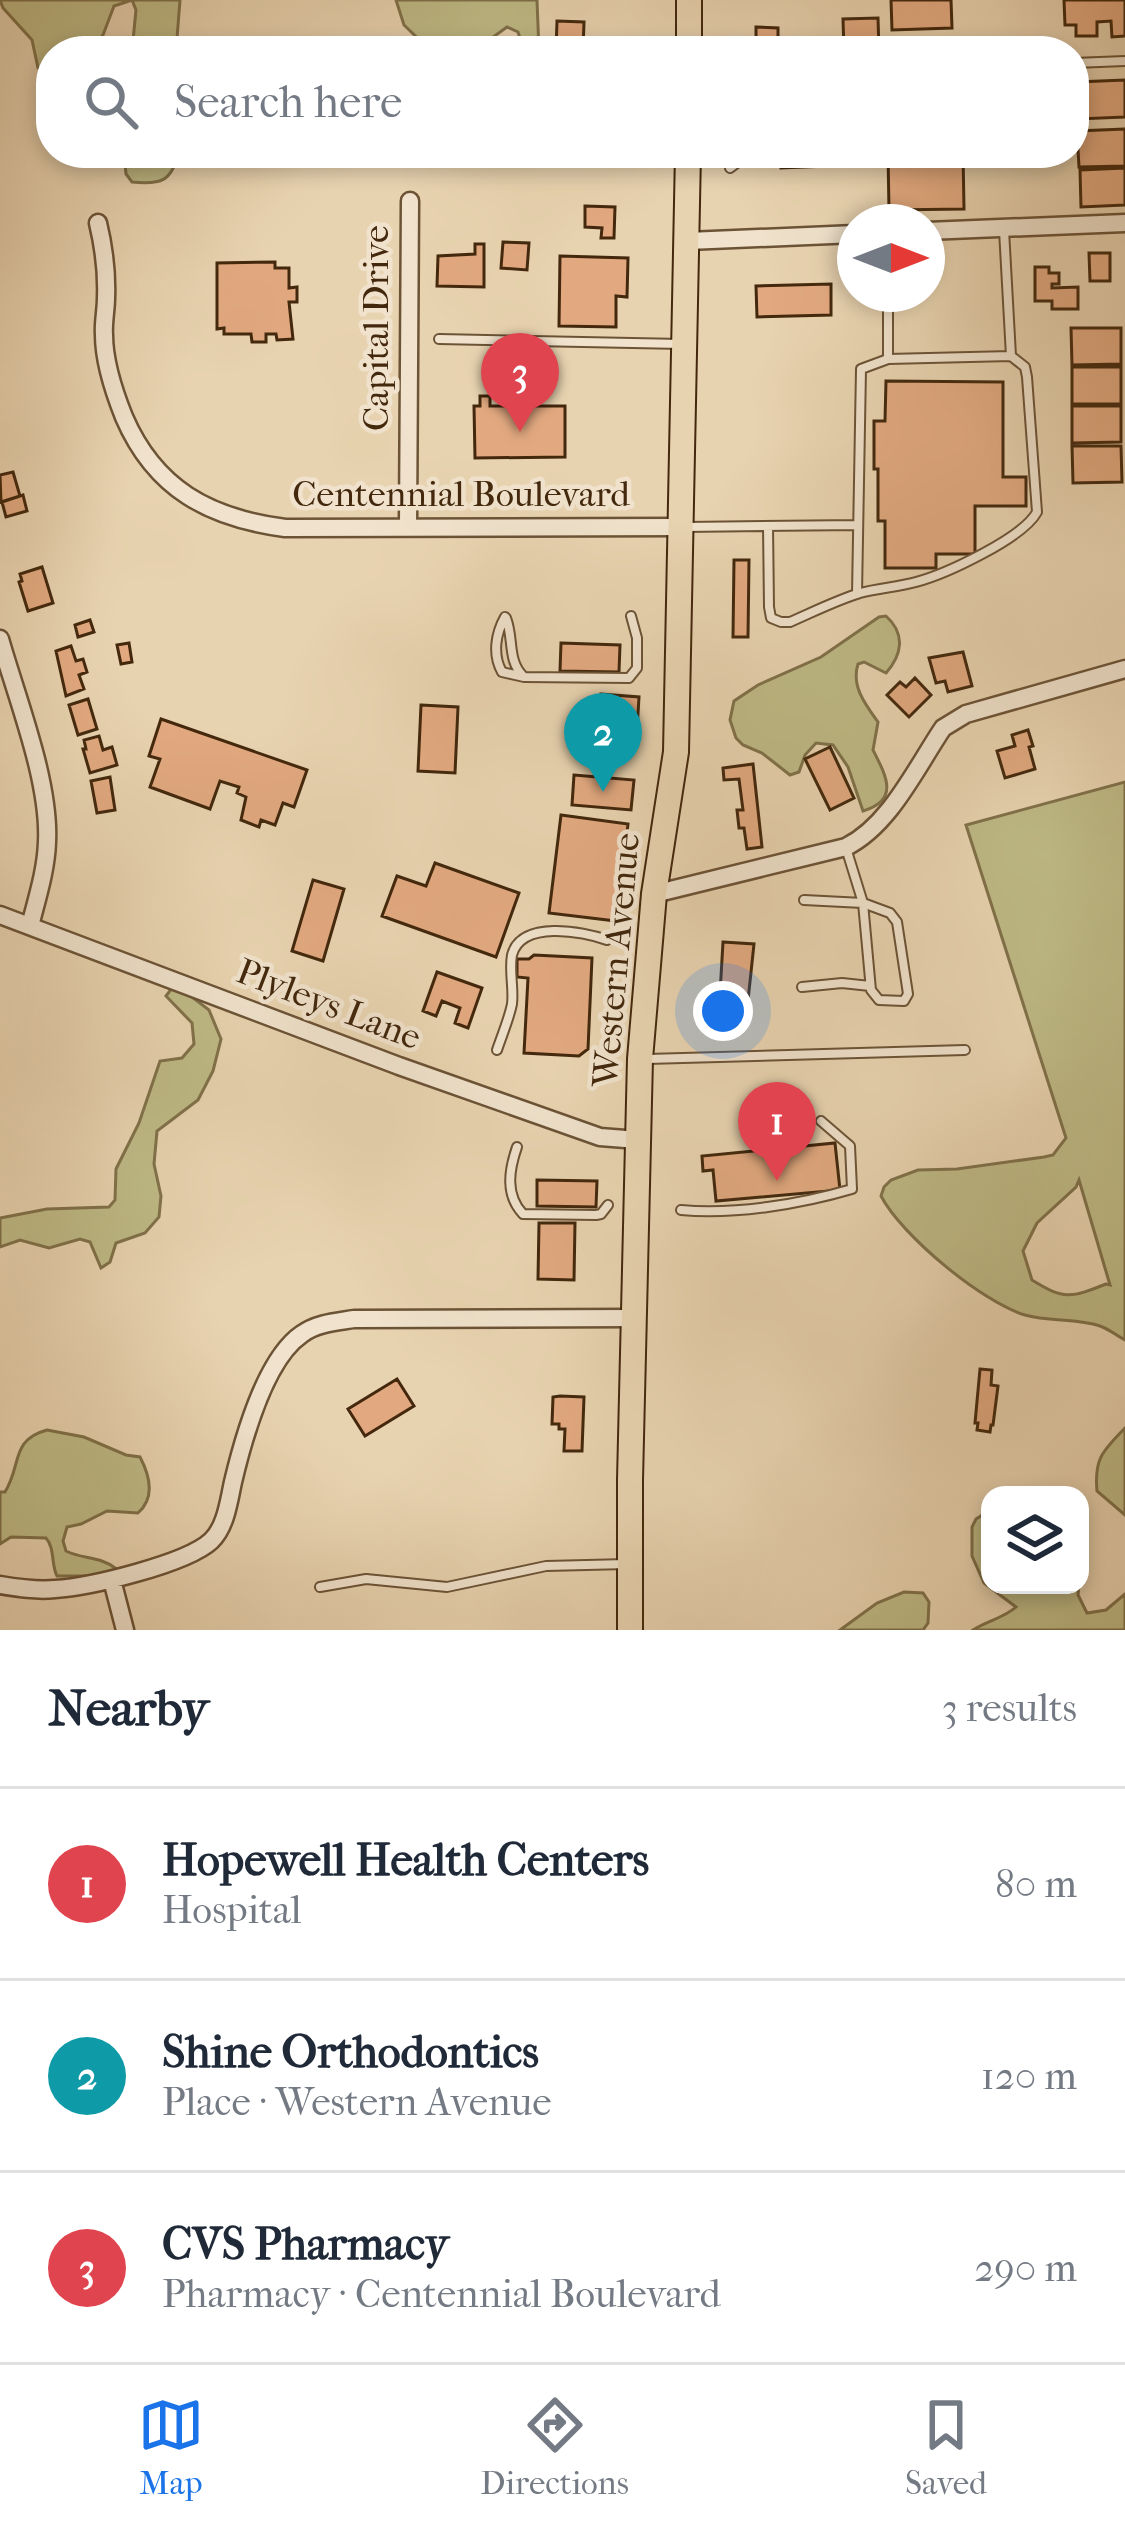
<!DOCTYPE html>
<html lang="en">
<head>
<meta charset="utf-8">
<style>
  :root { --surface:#fff; --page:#f6f6f7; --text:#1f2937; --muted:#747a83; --line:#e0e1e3; --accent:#1a73e8 }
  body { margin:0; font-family:"IM FELL French Canon",serif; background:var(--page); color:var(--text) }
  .controls { position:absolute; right:36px; bottom:36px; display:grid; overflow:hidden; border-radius:24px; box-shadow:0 6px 18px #0003 }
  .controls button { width:108px; height:108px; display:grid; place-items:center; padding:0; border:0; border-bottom:3px solid var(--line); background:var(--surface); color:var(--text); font:60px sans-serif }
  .compass { position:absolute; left:837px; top:204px; width:108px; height:108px; border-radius:50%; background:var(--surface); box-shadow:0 6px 18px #0003; rotate:90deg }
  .you { position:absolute; left:723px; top:1011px; width:42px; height:42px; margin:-30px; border:9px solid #fff; border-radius:50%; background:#1a73e8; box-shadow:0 0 0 18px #1a73e833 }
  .badge { display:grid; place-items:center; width:78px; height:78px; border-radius:50%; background:var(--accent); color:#fff; font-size:39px; font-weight:700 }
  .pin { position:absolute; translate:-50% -99px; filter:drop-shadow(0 3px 6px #0008) }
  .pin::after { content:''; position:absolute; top:63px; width:42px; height:36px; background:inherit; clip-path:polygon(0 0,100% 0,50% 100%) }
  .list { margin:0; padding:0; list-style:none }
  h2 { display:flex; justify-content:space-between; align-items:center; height:156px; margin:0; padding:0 48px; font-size:51px }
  h2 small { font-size:39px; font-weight:400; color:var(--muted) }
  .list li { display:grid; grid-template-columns:78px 1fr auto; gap:36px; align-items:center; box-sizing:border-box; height:192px; padding:0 48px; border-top:3px solid var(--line) }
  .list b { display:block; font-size:45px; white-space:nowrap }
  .list p { margin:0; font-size:39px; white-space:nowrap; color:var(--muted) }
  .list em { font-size:39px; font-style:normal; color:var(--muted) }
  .icon { flex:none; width:66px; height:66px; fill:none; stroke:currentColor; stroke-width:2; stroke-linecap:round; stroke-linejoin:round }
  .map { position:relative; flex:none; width:1125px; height:1630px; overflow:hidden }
  .search { position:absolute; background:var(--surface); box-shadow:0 6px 18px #0003; left:36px; right:36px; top:36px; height:132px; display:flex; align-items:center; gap:30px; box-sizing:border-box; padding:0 42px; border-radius:48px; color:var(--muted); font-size:45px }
  .sheet { height:732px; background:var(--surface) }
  nav { display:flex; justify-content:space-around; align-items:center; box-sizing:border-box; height:168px; border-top:3px solid var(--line); background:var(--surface); font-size:33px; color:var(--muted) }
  nav a { display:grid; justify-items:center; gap:6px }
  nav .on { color:var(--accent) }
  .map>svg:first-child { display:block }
  .green { fill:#beba86; stroke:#80714a; stroke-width:3; fill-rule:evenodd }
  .building { fill:#e2a980; stroke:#43280d; stroke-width:3 }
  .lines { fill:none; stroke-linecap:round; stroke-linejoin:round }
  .lane-casing { stroke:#6c5336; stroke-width:12 }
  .street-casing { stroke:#6c5336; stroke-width:21 }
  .primary-casing { stroke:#43280d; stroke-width:28 }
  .lane { stroke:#f0e2cc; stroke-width:8 }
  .street { stroke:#f0e2cc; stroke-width:16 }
  .primary { stroke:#e8d3b0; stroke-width:24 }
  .labels { text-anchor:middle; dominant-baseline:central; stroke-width:9; stroke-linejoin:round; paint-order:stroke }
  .street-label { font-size:36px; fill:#43280d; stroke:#f0e2cc }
</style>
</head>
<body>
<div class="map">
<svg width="1125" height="1630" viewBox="0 0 1125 1630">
  <rect width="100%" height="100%" fill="#e8d3b0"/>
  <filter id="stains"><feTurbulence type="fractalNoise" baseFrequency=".00167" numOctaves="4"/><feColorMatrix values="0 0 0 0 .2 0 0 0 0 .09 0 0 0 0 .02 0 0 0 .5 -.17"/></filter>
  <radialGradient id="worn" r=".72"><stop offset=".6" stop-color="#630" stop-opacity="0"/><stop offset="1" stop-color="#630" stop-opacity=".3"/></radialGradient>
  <path class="green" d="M0,0h180l-4,51h-44l4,-41 -4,-10 -18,6 -11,29 -14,16h-38v22l-13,-5 -6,-28 -29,-32z
    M396,0h141l2,51h-15l-6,-19 -11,-5 -33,24h-43l-27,-26z
    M124,153h55c-8,28 -17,32 -47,29l-6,-8z
    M886,616c20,18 16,39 0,57l-22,-11 -6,2c-7,22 7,40 20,58l-5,28c12,24 28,50 -10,61l-15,-44 -15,-22 -17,-2 -11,12 -6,17 -9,3 -28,-22 -19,-8 -7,-7 -6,-18 4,-19 24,-16 63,-28 58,-40z
    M1125,782v558c-8,-4 -16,-11 -25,-14 -23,-8 -51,-4 -75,-11 -43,-13 -123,-79 -144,-119l3,-9 7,-7 27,-10 39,-1 87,-12 9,-2 13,-17 -100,-313zM1079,1180l31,105 -4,-1c-35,14 -42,16 -74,-4l-9,-29 14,-28 39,-36z
    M175,984l34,26 12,29 -8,32 -15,29 -41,31 -3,33 7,32 -2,21 -14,16 -29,10 -6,19 -9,6 -11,-26 -10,-3 -31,9 -29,-8 -20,7v-29l47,-9 62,-2 6,-7 1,-31 23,-46 21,-62 22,-3 12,-14 -2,-21 -26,-27z
    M1125,1428v87l-28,-24c-3,-33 6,-40 28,-63z
    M47,1430l37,7 42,18 14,2c10,19 15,41 -2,56l-31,-2 -26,13 -14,3 -4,14 3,10c16,8 36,6 49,17l-11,8h-47c-6,-11 -2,-28 -11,-38l-35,-1 -11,7v-52h5c17,-27 5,-52 42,-62z
    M990,1510v75h89l-1,10 9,18 19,-3 19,-16v36h-152c13,-9 31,-12 43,-23l-32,-24 -12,-27v-29l4,-8z
    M904,1592l19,1 6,9 -1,21 -5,7h-83l37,-27z"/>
  <path class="building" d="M891,0h60l1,28 -60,2z
    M1064,0h61v36l-13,1 -1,-16 -14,1v14h-21v-11h-11z
    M878,18l1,33h-35l-1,-32z
    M557,21l27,1 -1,29h-27z
    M756,27l22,1v23h-22z
    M716,42l32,1v8h-32z
    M1125,80v37l-47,2 -1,-37z
    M1125,129v37l-46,1 -2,-36z
    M563,153h55v5l-55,-2z
    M781,153h46v13l-46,2z
    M888,153h75l1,56 -75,1z
    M1125,168v37l-44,2 -1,-37z
    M585,206l30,1 -1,31h-13l1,-10 -17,-1z
    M503,242l26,1 -2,27 -26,-2z
    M475,244h9v43l-47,-1 1,-30 37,-2z
    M1089,253h21v28h-20z
    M560,256l68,2 -1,39 -11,-1v31l-57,-1z
    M275,262v6h14v20l8,-1v15h-8l4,37 -16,1 -1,-6h-10v8h-14l-1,-8h-27v-6l-7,1v-66z
    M1035,267h14v6h10v11h-7v4l26,-1v22h-26v-8h-17z
    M831,284v31l-74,2 -1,-31z
    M1071,328h50v36l-49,1z
    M1072,367h49v37h-49z
    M886,381l117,1v95h23v29h-51v48h-39v14h-51v-47h-7v-52h-4v-48h11z
    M480,396h10v10h75v51l-90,1 -1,-52h6z
    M1072,406h49v36l-49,1z
    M1072,446h49l1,36 -49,1z
    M13,472l7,24 -19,6 -1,-27z
    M23,495l4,16 -21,6 -4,-15z
    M734,560h15l-1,77h-15z
    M42,567l11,36 -25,8 -9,-29 3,-1 -2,-7z
    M90,620l4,12 -16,5 -3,-12z
    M129,643l3,19 -11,2 -4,-19z
    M561,643l59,2 -1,27 -59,-1z
    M71,646l5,15 7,-2 4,13 -8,3 5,14 -18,7 -10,-45z
    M963,652l9,34 -24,6 -3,-11 -9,2 -7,-25z
    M915,678l16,17 -22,22 -22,-22 13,-13 6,5z
    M601,694l38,3 -2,33 -37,-2z
    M88,699l9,30 -19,6 -9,-30z
    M421,705l37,2 -3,66 -37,-2z
    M161,719l146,51 -13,37 -11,-4 -8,22 -14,-5 -2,7 -18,-7 5,-23 -9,-4 2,-6 -19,-6 -10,28 -60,-22 10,-28 -11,-3z
    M1028,730l5,16 -4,1 6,22 -30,9 -8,-27 18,-5 -3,-11z
    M99,736l4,14 9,-3 5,18 -27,8 -7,-24h3l-2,-9z
    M830,747l24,51 -24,12 -25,-51z
    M753,764l9,83 -15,2 -3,-21h-5l-2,-18h6l-4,-31 -15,1 -1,-12z
    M574,775l60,5 -3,30 -59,-5z
    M110,777l5,33 -18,3 -6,-32z
    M561,815l67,9 -12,97 -67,-8z
    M435,863l84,30 -23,64 -114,-41 15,-40 29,10z
    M313,880l31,9 -21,72 -31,-10z
    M723,942l31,2 -7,66 -24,-2 1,-14h-4z
    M534,955l58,3 -4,91 -9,7 -55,-3 4,-75 -11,-1v-18h12z
    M437,972l45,16 -14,40 -13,-5 5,-15 -18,-7 -6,15 -13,-5z
    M835,1143l5,47 -124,11 -3,-31 -10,1 -1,-15z
    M537,1180l60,1 -1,26 -59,-1z
    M539,1223h36l-1,57 -36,-1z
    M980,1369l12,1 -1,15 7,1 -5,39h-2l-1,7 -13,-2 1,-7h-3z
    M397,1379l17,27 -49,30 -17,-27z
    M560,1396l24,1 -2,54h-18l1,-22h-6v-5h-7l1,-27z"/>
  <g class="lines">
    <g class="lane-casing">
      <path id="lane" d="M1074,63l51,-2
        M730,168l20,-15
        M439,339l243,5
        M888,358v-64
        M768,526l1,81 2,11 10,4h9c23,-10 47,-22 70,-29 19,-5 38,-6 56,-11 30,-8 107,-44 121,-70l-10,-135 -2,-10 -14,-11
        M685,527l172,-2
        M857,594l4,-225 27,-10 123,-3 -7,-126
        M505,617c-9,16 -13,37 -3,55l22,5 105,1 8,-10v-30l-6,-22
        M506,618c8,20 1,42 17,58
        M804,900l59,3 8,87 8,10 25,1 4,-7 -11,-72 -7,-9 -27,-10 -17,-55
        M802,987l40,-4 28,3
        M497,1050c5,-15 12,-31 15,-46 2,-16 -3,-33 0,-49 9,-35 70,-24 95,-15
        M647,1059l318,-9
        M517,1147c-8,23 -12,48 6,67l73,1 5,-1 7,-9
        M681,1210c54,5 120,-6 171,-21l-2,-43 -29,-25
        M320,1587l46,-8 81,8 99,-21 81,-2"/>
    </g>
    <g class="street-casing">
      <path id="street" d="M98,223c6,25 9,49 8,75 0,12 -3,25 -2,37 0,27 10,57 20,82 31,72 85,101 161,111l396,-1
        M927,231l198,-8
        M688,241l167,-7
        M408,527l2,-326
        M0,639c17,60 50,142 47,203 -1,29 -10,56 -17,84
        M654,894l192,-47c44,-22 70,-79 97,-119l23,-14 159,-45
        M0,915l399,151 201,71 38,3
        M112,1580l13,50
        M0,1585c18,3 37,6 55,4 34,-2 131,-25 156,-48 15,-14 18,-41 22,-59 10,-42 32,-123 69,-148 15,-11 34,-12 52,-15l279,-1"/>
    </g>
    <g class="primary-casing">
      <path id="primary" d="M689,0v51
        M630,1630v-150l10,-421 14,-165 22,-142 12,-599"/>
    </g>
    <use href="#lane" class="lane"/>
    <use href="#street" class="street"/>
    <use href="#primary" class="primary"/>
  </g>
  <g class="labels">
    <g class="street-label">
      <text transform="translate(376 328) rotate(-90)">Capital Drive</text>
      <text x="461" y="494">Centennial Boulevard</text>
      <text transform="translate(616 960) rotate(-85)">Western Avenue</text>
      <text transform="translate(329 1004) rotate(21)">Plyleys Lane</text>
    </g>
  </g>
  <rect width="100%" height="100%" filter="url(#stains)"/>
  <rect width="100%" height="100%" fill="url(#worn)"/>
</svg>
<div class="controls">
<button><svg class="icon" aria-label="layers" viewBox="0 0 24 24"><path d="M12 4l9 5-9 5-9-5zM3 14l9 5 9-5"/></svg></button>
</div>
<svg class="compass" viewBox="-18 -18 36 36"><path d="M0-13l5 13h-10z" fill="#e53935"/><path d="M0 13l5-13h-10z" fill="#747a83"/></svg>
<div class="you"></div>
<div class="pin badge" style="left:777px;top:1181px;background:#e0444e">1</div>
<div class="pin badge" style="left:603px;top:792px;background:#0f9aa8">2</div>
<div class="pin badge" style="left:520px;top:432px;background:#e0444e">3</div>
<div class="search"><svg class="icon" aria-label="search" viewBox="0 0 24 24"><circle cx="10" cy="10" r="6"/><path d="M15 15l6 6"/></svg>Search here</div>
</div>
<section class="sheet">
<h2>Nearby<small>3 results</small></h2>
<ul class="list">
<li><span class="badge" style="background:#e0444e">1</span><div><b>Hopewell Health Centers</b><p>Hospital</p></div><em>80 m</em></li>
<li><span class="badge" style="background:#0f9aa8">2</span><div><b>Shine Orthodontics</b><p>Place · Western Avenue</p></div><em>120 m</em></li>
<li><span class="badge" style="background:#e0444e">3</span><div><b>CVS Pharmacy</b><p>Pharmacy · Centennial Boulevard</p></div><em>290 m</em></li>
</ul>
</section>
<nav>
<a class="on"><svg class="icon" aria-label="map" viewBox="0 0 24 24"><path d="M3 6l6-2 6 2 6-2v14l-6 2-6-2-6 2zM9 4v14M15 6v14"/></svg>Map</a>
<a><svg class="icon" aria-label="directions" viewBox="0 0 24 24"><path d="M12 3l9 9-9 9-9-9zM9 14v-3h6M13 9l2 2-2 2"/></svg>Directions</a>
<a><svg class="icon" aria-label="saved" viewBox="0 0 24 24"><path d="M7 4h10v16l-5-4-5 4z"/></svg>Saved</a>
</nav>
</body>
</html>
